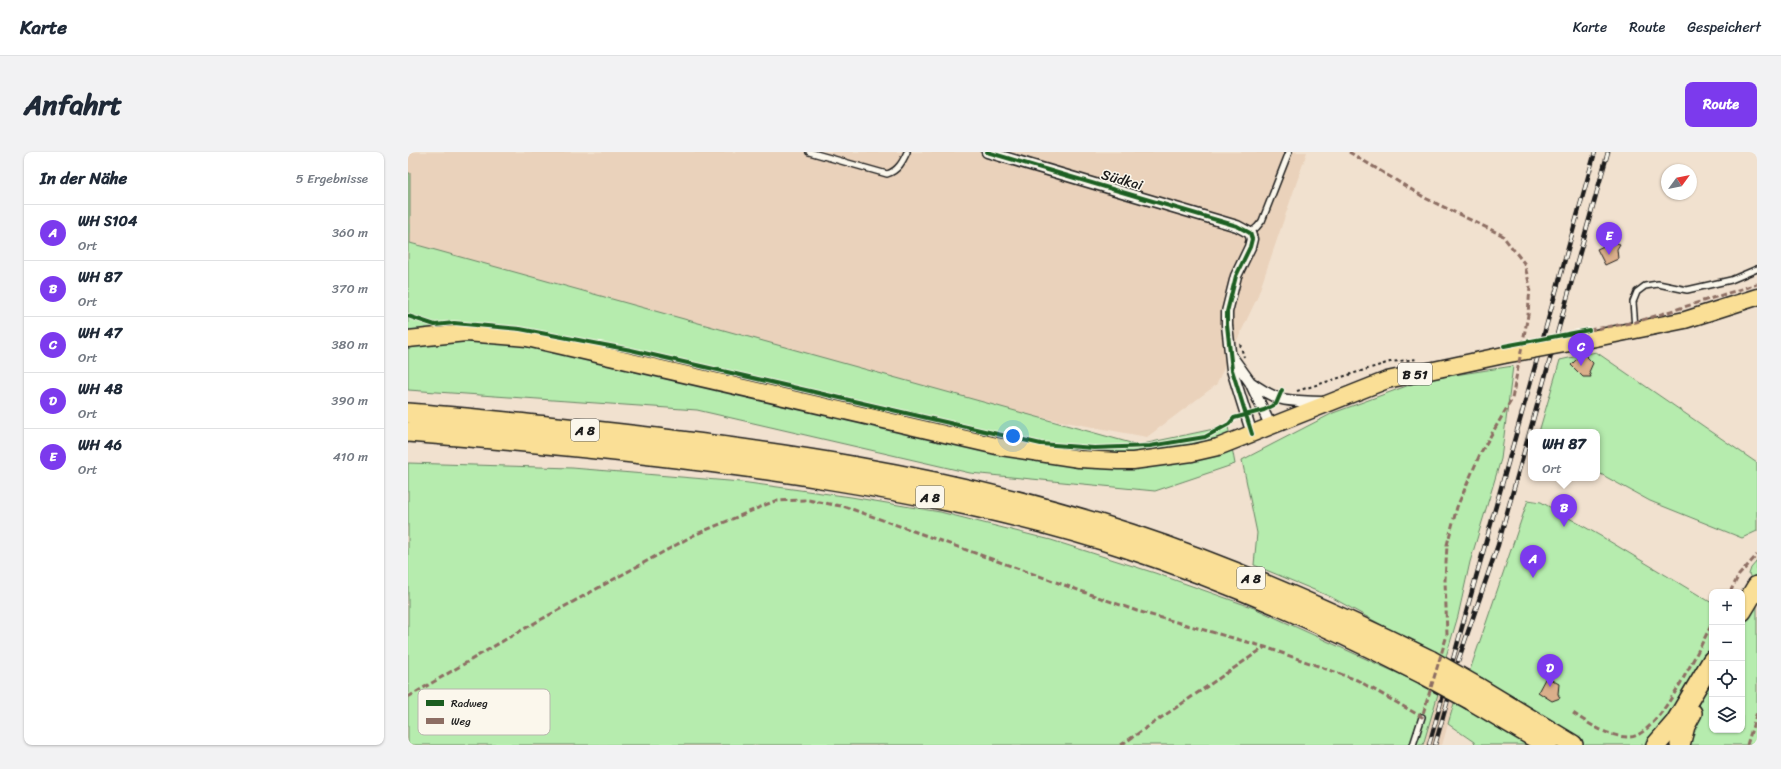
<!DOCTYPE html>
<html lang="de">
<head>
<meta charset="utf-8">
<style>
  :root { --surface:#fff; --page:#f2f2f3; --text:#1f2937; --muted:#747a83; --line:#e0e1e3; --accent:#7c3aed }
  body { margin:0; font-family:Sriracha,sans-serif; background:var(--page); color:var(--text) }
  .controls { position:absolute; right:12px; bottom:12px; display:grid; overflow:hidden; border-radius:8px; box-shadow:0 1px 3px #0004 }
  .controls button { width:36px; height:36px; display:grid; place-items:center; padding:0; border:0; border-bottom:1px solid var(--line); background:var(--surface); color:var(--text); font:20px sans-serif }
  .compass { position:absolute; left:1253px; top:12px; width:36px; height:36px; border-radius:50%; background:var(--surface); box-shadow:0 1px 3px #0004; rotate:57deg }
  .you { position:absolute; left:605px; top:284px; width:14px; height:14px; margin:-10px; border:3px solid #fff; border-radius:50%; background:#1a73e8; box-shadow:0 0 0 6px #1a73e833 }
  .badge { display:grid; place-items:center; width:26px; height:26px; border-radius:50%; background:var(--accent); color:#fff; font-size:13px; font-weight:700 }
  .pin { position:absolute; translate:-50% -33px; filter:drop-shadow(0 1px 2px #0008) }
  .pin::after { content:''; position:absolute; top:21px; width:14px; height:12px; background:inherit; clip-path:polygon(0 0,100% 0,50% 100%) }
  .popup { position:absolute; left:1120px; top:277px; width:72px; height:52px; box-sizing:border-box; display:grid; place-content:center; border-radius:8px; background:var(--surface); filter:drop-shadow(0 1px 3px #0005); font-size:13px; white-space:nowrap; color:var(--muted) }
  .popup b { font-size:15px; color:var(--text) }
  .popup::after { content:''; position:absolute; left:50%; top:100%; margin-left:-8px; border:8px solid transparent; border-top-color:var(--surface) }
  .list { margin:0; padding:0; list-style:none }
  h2 { display:flex; justify-content:space-between; align-items:center; height:52px; margin:0; padding:0 16px; font-size:17px }
  h2 small { font-size:13px; font-weight:400; color:var(--muted) }
  .list li { display:grid; grid-template-columns:26px 1fr auto; gap:12px; align-items:center; box-sizing:border-box; height:56px; padding:0 16px; border-top:1px solid var(--line) }
  .list b { display:block; font-size:15px; white-space:nowrap }
  .list p { margin:0; font-size:13px; white-space:nowrap; color:var(--muted) }
  .list em { font-size:13px; font-style:normal; color:var(--muted) }
  .icon { flex:none; width:22px; height:22px; fill:none; stroke:currentColor; stroke-width:2; stroke-linecap:round; stroke-linejoin:round }
  .map { position:relative; flex:none; width:1349px; height:593px; overflow:hidden; border-radius:8px }
  header { display:flex; align-items:center; gap:24px; box-sizing:border-box; height:56px; padding:0 20px; background:var(--surface); border-bottom:1px solid var(--line) }
  header strong { font-size:19px }
  nav { display:flex; gap:22px; margin-inline-start:auto; font-size:14px }
  .intro { display:flex; align-items:center; justify-content:space-between; box-sizing:border-box; height:96px; padding:0 24px }
  h1 { margin:0; font-size:28px }
  .button { padding:10px 18px; border-radius:8px; background:var(--accent); color:#fff; font-size:14px; font-weight:700 }
  main { display:flex; gap:24px; padding:0 24px }
  aside { flex:1; background:var(--surface); border-radius:8px; box-shadow:0 1px 3px #0004 }
  .map>svg:first-child { display:block }
  .built { fill:#ead2bb }
  .green { fill:#b6ecae; stroke:#698465 }
  .building { fill:#dbaf8b; stroke:#1c1c1c }
  .lines { fill:none; stroke-linecap:round; stroke-linejoin:round }
  .lane-casing { stroke:#1c1c1c; stroke-width:8 }
  .street-casing { stroke:#1c1c1c; stroke-width:13 }
  .primary-casing { stroke:#1c1c1c; stroke-width:19 }
  .highway-casing { stroke:#1c1c1c; stroke-width:22 }
  .path { stroke:#1c1c1c; stroke-width:2; stroke-dasharray:3 3; stroke-linecap:butt }
  .lane { stroke:#fbf7ec; stroke-width:5 }
  .street { stroke:#fbf7ec; stroke-width:10 }
  .primary { stroke:#fadf96; stroke-width:16 }
  .highway { stroke:#fadf96; stroke-width:19 }
  .rail-casing { stroke:#1c1c1c; stroke-width:4.5 }
  .rail { stroke:#fbf7ec; stroke-width:3; stroke-dasharray:9; stroke-linecap:butt }
  .primary-bridge-casing { stroke:#1c1c1c; stroke-width:19; stroke-linecap:butt }
  .highway-bridge-casing { stroke:#1c1c1c; stroke-width:22; stroke-linecap:butt }
  .primary-bridge { stroke:#fadf96; stroke-width:16 }
  .highway-bridge { stroke:#fadf96; stroke-width:19 }
  .quiet { stroke:#8d6e63; stroke-width:3; stroke-dasharray:6 3; stroke-linecap:butt }
  .cycleway-casing { stroke:#fbf7ec; stroke-width:6 }
  .cycleway { stroke:#1b5e20; stroke-width:4 }
  .labels { text-anchor:middle; dominant-baseline:central; stroke-width:3; stroke-linejoin:round; paint-order:stroke }
  .shield { fill:#fbf7ec; stroke:#5f5e5a; stroke-width:1 }
  .shield-label { font-size:13px; font-weight:bold; fill:#1c1c1c }
  .street-label { font-size:14px; fill:#1c1c1c; stroke:#fbf7ec }
  .key { fill:#fbf7ec; stroke:#b8b5ae; stroke-width:1 }
  .key-label { font-size:11px; fill:#1c1c1c }
</style>
</head>
<body>
<header>
<strong>Karte</strong>
<nav><a>Karte</a><a>Route</a><a>Gespeichert</a></nav>
</header>
<div class="intro"><h1>Anfahrt</h1><a class="button">Route</a></div>
<main>
<aside>
<h2>In der Nähe<small>5 Ergebnisse</small></h2>
<ul class="list">
<li><span class="badge">A</span><div><b>WH S104</b><p>Ort</p></div><em>360 m</em></li>
<li><span class="badge">B</span><div><b>WH 87</b><p>Ort</p></div><em>370 m</em></li>
<li><span class="badge">C</span><div><b>WH 47</b><p>Ort</p></div><em>380 m</em></li>
<li><span class="badge">D</span><div><b>WH 48</b><p>Ort</p></div><em>390 m</em></li>
<li><span class="badge">E</span><div><b>WH 46</b><p>Ort</p></div><em>410 m</em></li>
</ul>
</aside>
<div class="map">
<svg width="1349" height="593" viewBox="0 0 1349 593">
  <rect width="100%" height="100%" fill="#f1e1cf"/>
  <filter id="ink" filterUnits="userSpaceOnUse"><feTurbulence type="fractalNoise" baseFrequency=".025" numOctaves="2"/><feDisplacementMap in="SourceGraphic" scale="8" xChannelSelector="R" yChannelSelector="G"/><feConvolveMatrix kernelMatrix="1 2 1 2 8 2 1 2 1" color-interpolation-filters="sRGB"/></filter>
  <g filter="url(#ink)">
    <path class="built" d="M0,0h899l-50,146 -41,87 -69,52 -224,-41 -514,-153 1,-70h-2z
      M1030,542l17,6 -13,45h-19z"/>
    <path class="green" d="M0,21h2v70l728,202 90,-19 7,38 -80,27 -185,-18 -273,-63 -289,-20z
      M1188,200l161,111v68l-15,7 -92,-37 -53,-29v-40h-58l21,-72z
      M1105,214l-12,93 -31,103 -12,54 -13,44 -114,-63 -77,-32 3,-32 -15,-73 91,-47 90,-33z
      M0,311l164,5 169,14 110,15 89,15 111,28 104,33 99,35 165,75 19,11 -15,51h-1015z
      M1120,348l13,2 63,36 108,65v127h30v-138l9,-14 -2,-4 2,-6 6,-7v184h-282l-1,-3 -26,-18 7,-24 14,-27z"/>
    <path class="building" d="M1205,90l7,2 -3,5 1,10 -13,6 -8,-16z
      M1175,201l10,10 -4,9 2,5h-8l-12,-12z
      M1138,525l13,7 -1,10 2,4 -8,3 -14,-9z"/>
    <g class="lines">
      <g class="lane-casing">
        <path id="lane" d="M401,0l78,22c11,-3 16,-13 20,-22
          M842,81l7,-6 5,-6 27,-69
          M1227,176l-2,-26 4,-10 8,-6 13,-2 29,6 44,-10 26,-11
          M1005,593l9,-28"/>
      </g>
      <g class="street-casing">
        <path id="street" d="M579,0l250,74 13,7 2,6 -2,8 -14,29 -9,36v13l5,45 20,64
          M824,205l18,25 21,45
          M842,230c32,23 39,18 75,20"/>
      </g>
      <g class="primary-casing">
        <path id="primary" d="M0,187l58,-6 61,5 474,109 78,12 39,2h15l59,-8 26,-6 169,-67 117,-25
          M1178,188l99,-20 72,-23"/>
      </g>
      <g class="highway-casing">
        <path id="highway" d="M0,261c53,4 106,10 159,15 190,20 382,46 564,106 103,34 202,78 299,126
          M0,280c142,11 284,25 425,48 99,16 198,36 294,68 102,33 200,77 296,126
          M1334,459l15,-25
          M1069,535l96,58
          M1063,548l76,45
          M1248,593l19,-22 37,-62
          M1272,593l5,-19 7,-13"/>
      </g>
      <path class="path" d="M832,192l4,13
        M889,239l93,-29 28,-3"/>
      <use href="#lane" class="lane"/>
      <use href="#street" class="street"/>
      <use href="#primary" class="primary"/>
      <use href="#highway" class="highway"/>
      <g class="rail-casing">
        <path id="rail" d="M1050,509l40,-116 110,-393
          M1021,593l166,-593
          M1027,593l16,-56"/>
      </g>
      <use href="#rail" class="rail"/>
      <g class="primary-bridge-casing">
        <path id="primary-bridge" d="M1096,203l82,-15"/>
      </g>
      <g class="highway-bridge-casing">
        <path id="highway-bridge" d="M1022,508l47,27
          M1015,522l48,26"/>
      </g>
      <use href="#primary-bridge" class="primary-bridge"/>
      <use href="#highway-bridge" class="highway-bridge"/>
      <path class="quiet" d="M1181,178l47,-8 121,-38
        M1322,440l9,-17 18,-20
        M0,545l105,-62 181,-100 81,-34 33,-1 38,7 291,104 128,36
        M1165,561c16,11 35,24 56,24 30,0 69,-88 83,-113
        M713,593l144,-98 92,33 65,37 25,-82 -2,-55 2,-35 10,-38 23,-53 32,-55 16,-84 2,-29 -6,-23 -22,-28 -75,-36 -78,-47
        M1339,593l10,-33"/>
      <g class="cycleway-casing">
        <path id="cycleway" d="M579,0l250,74 13,7 2,6 -2,8 -14,29 -9,36v13l5,45 20,64
          M0,164l27,9 19,-2 66,6 111,21 410,94 53,4 56,-2 55,-9 24,-13 5,-6 30,-8 12,-6 6,-14
          M1096,194l85,-16"/>
      </g>
      <use href="#cycleway" class="cycleway"/>
    </g>
  </g>
  <g class="labels">
    <g class="shield">
      <rect x="990" y="211" width="34" height="22" rx="3"/>
      <rect x="163" y="267" width="28" height="22" rx="3"/>
      <rect x="508" y="334" width="28" height="22" rx="3"/>
      <rect x="829" y="415" width="28" height="22" rx="3"/>
    </g>
    <g class="shield-label">
      <text x="1007" y="222">B 51</text>
      <text x="177" y="278">A 8</text>
      <text x="522" y="345">A 8</text>
      <text x="843" y="426">A 8</text>
    </g>
    <g class="street-label">
      <text transform="translate(714 28) rotate(16)">Südkai</text>
    </g>
  </g>
  <rect x="10" y="537" width="132" height="46" rx="6" class="key"/>
  <rect x="18" y="548" width="18" height="6" fill="#1b5e20"/>
  <rect x="18" y="566" width="18" height="6" fill="#8d6e63"/>
  <g class="key-label">
    <text x="43" y="555">Radweg</text>
    <text x="43" y="573">Weg</text>
  </g>
</svg>
<div class="controls">
<button>+</button>
<button>−</button>
<button><svg class="icon" aria-label="locate" viewBox="0 0 24 24"><circle cx="12" cy="12" r="6"/><path d="M12 2v4M12 18v4M2 12h4M18 12h4"/></svg></button>
<button><svg class="icon" aria-label="layers" viewBox="0 0 24 24"><path d="M12 4l9 5-9 5-9-5zM3 14l9 5 9-5"/></svg></button>
</div>
<svg class="compass" viewBox="-18 -18 36 36"><path d="M0-13l5 13h-10z" fill="#e53935"/><path d="M0 13l5-13h-10z" fill="#747a83"/></svg>
<div class="you"></div>
<div class="pin badge" style="left:1125px;top:426px">A</div>
<div class="pin badge" style="left:1156px;top:375px">B</div>
<div class="popup"><b>WH 87</b>Ort</div>
<div class="pin badge" style="left:1173px;top:214px">C</div>
<div class="pin badge" style="left:1142px;top:535px">D</div>
<div class="pin badge" style="left:1201px;top:103px">E</div>
</div>
</main>
</body>
</html>
